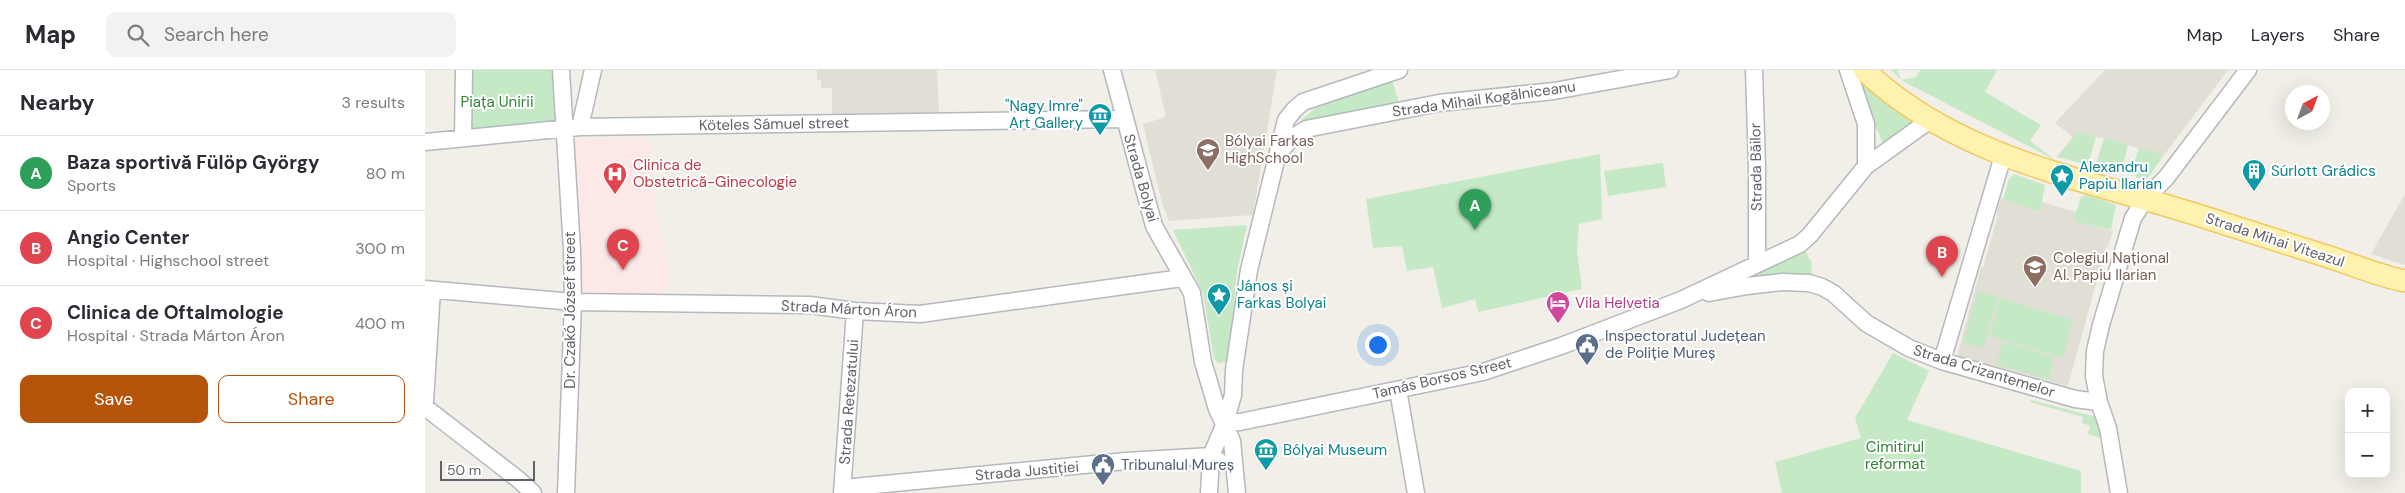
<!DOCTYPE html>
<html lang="en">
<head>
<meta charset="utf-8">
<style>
  :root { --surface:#fff; --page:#f2f2f3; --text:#2b2b33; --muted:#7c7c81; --line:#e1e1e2; --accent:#b45309 }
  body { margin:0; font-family:"DM Sans",sans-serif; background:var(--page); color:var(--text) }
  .controls { position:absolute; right:15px; bottom:15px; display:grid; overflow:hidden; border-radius:10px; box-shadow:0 5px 20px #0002 }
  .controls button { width:45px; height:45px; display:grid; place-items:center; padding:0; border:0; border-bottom:1px solid var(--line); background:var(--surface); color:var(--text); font:25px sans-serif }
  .compass { position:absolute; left:1860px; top:15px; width:45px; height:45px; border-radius:50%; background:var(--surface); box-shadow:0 5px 20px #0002; rotate:41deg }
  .scale { position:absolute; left:15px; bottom:12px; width:95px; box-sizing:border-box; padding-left:5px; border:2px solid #5f6368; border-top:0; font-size:14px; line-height:18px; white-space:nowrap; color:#5f6368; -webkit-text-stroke:4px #fff; paint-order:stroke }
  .you { position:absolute; left:952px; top:274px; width:18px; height:18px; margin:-12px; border:4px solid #fff; border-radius:50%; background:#1a73e8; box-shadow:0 0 0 8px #1a73e833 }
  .badge { display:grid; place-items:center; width:32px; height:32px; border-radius:50%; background:var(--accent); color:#fff; font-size:16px; font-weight:700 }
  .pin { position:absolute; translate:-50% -41px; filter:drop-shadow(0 1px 2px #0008) }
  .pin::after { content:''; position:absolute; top:26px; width:18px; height:15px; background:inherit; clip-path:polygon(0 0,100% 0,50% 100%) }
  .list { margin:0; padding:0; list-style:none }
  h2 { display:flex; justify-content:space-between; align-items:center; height:65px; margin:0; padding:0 20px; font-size:21px }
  h2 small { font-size:16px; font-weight:400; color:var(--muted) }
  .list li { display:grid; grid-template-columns:32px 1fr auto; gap:15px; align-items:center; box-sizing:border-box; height:75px; padding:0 20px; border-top:1px solid var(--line) }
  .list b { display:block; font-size:19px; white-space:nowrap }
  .list p { margin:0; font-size:16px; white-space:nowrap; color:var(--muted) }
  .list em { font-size:16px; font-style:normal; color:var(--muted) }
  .actions { display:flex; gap:10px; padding:15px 20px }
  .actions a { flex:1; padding:11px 0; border:1px solid var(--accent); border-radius:10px; text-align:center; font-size:18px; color:var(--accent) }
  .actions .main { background:var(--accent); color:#fff }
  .icon { flex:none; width:28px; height:28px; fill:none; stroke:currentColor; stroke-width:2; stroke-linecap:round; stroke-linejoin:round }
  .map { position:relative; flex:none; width:1980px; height:423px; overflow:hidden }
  header { display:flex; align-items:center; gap:30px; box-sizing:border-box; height:70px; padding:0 25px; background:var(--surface); border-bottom:1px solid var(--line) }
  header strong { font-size:24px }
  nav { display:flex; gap:28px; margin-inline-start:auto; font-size:18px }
  .search { width:350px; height:45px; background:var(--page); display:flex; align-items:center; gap:12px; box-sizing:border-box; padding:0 18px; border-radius:10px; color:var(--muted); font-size:19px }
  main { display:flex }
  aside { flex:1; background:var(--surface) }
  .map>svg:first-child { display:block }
  .education { fill:#e1ded6 }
  .medical { fill:#fce8e6 }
  .green { fill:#c5e8c5 }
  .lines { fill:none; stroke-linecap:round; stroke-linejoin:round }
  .minor-casing { stroke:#b5b8bc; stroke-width:19 }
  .major-casing { stroke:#f2c960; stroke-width:24 }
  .minor { stroke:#fff; stroke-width:16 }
  .major { stroke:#fff2af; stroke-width:21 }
  .labels { text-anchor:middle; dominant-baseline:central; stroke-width:4; stroke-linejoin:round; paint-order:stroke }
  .street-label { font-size:15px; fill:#5f6368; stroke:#fff }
  .park-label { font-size:15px; fill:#348238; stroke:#fff }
  .culture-label { font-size:15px; fill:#0d838f; stroke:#fff; text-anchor:start }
  .education-label { font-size:15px; fill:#785e54; stroke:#fff; text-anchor:start }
  .health-label { font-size:15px; fill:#be3a42; stroke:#fff; text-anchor:start }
  .hotel-label { font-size:15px; fill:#b23c85; stroke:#fff; text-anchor:start }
  .service-label { font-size:15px; fill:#4e5e75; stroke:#fff; text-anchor:start }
</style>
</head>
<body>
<header>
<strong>Map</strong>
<div class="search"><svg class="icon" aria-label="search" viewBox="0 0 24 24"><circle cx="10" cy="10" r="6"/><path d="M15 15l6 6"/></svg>Search here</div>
<nav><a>Map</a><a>Layers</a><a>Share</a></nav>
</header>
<main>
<aside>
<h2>Nearby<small>3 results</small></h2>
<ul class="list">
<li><span class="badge" style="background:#2e9e5b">A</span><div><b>Baza sportivă Fülöp György</b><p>Sports</p></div><em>80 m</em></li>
<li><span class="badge" style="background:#e0444e">B</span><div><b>Angio Center</b><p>Hospital · Highschool street</p></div><em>300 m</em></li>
<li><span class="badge" style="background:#e0444e">C</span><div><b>Clinica de Oftalmologie</b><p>Hospital · Strada Márton Áron</p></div><em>400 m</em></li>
</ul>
<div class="actions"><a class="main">Save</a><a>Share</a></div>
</aside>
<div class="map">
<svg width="1980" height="423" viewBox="0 0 1980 423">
  <rect width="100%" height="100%" fill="#f1efe8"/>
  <path class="education" d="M392,0h120l2,43 -107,2v-27h-11v-7l-4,-1z
    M730,0h122l-24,145 -84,6 -7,-18 -19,-79 23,-7z
    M1680,0h123l-64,85 -86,-23 -5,5 -18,-14z
    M1980,124v71l-34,-11z
    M1576,128l38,14 3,-10 34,10 -3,9 40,10 -5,16h-2l-38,139 -111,-30 24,-89h2l15,-51 -2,-1z"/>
  <path class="medical" d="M148,69h77l6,71 12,57 -1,30 -88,-2z"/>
  <path class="green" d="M39,0h97l4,58 -102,9z
    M1466,0h6l4,10 15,-3 4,-7h77l-12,22 56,33 -11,16 25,19 -154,-80z
    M1432,7l25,24 32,23 -30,21 -13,-28z
    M967,10l7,23 -95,19 -2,-3 14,-11z
    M1652,62l19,4 -8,29 -31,-8z
    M1679,68l24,7 -4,16 -8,11 -21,-5z
    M1714,78l25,7 -17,24 -11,-2 -2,-14z
    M1175,84l2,65 -23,5 -2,26 5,39 -104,23 -3,-13 -33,9 -9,-41 -26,4 -5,-25 -29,2 -7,-49z
    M1238,93l3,24 -58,9 -4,-25z
    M1589,104l31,11 -5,27 -37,-13 6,-20z
    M1662,125l29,10 -5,25 -38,-9 8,-24z
    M822,155l-10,46 -8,85 -4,6 -7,1 -4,-5 -11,-65 -30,-63z
    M1379,179l7,12 1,13h-38l-33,4z
    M1553,221l20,6 -14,51 -21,-5z
    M1575,228l72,22 -9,38 -73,-22z
    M1578,272l51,15 -5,22 -53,-14z
    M1468,283l36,18 -22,49 174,51v22h-299l-7,-31 86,-24 -6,-20z
    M1606,330l65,17 6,21 -14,-4 2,-8 -8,-3 1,-6 -53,-15z"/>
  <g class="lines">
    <g class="minor-casing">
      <path id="minor" d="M136,0l11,180 1,52 -7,191
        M687,0l42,156 38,67 11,69 14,47 15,32 5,52
        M1329,0l3,98v96
        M1423,0l18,54v42
        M155,57l13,-57
        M38,67l1,-67
        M0,72l155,-15 544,-8
        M853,83l14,-15 14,-9 133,-26 115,-12 116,-21
        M0,219l148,13 237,3 45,6 65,3 262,-36
        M1284,223l38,-7 35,-4 27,1 13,4 11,6 33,30 43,25 33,13 133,38 24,3
        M1517,291l61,-205
        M973,320l18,103
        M0,332l7,-112
        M0,337l94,73 14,13
        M800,353l15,-1 243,-50 78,-26 120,-46 119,-56 10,-9 56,-69 64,-46
        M418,418l283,-27 85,-5 8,5
        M417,423l13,-182
        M784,423l2,-37 14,-33 8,-28 1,-25 15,-100 37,-150 8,-10 9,-8 96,-32
        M1694,423l-11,-65 -9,-26 -5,-26 1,-25 6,-26 32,-107 13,-20 20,-20 82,-108"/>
    </g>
    <g class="major-casing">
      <path id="major" d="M1439,0c95,90 223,109 343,148 41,13 82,26 122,39 25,8 50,19 76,24"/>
    </g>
    <use href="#minor" class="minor"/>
    <use href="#major" class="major"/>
  </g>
  <defs>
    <g id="museum-pin" transform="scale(1.25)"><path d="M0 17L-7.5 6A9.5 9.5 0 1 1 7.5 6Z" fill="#0f9aa8" stroke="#fff"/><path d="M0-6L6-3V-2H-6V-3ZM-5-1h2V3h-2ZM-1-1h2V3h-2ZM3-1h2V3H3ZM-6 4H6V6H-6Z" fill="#fff"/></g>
    <g id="university-pin" transform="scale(1.25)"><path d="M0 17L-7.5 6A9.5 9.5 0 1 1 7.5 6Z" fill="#8d6e63" stroke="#fff"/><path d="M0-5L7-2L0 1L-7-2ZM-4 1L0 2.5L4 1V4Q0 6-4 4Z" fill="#fff"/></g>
    <g id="building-pin" transform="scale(1.25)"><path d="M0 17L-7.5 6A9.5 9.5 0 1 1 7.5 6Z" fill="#0f9aa8" stroke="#fff"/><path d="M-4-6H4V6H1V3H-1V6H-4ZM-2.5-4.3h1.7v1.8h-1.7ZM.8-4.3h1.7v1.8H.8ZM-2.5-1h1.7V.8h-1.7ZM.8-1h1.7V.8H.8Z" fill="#fff"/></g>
    <g id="hospital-pin" transform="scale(1.25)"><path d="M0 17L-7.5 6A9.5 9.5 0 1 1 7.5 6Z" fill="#e0444e" stroke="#fff"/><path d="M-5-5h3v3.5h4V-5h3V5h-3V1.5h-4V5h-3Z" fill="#fff"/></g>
    <g id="sight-pin" transform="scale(1.25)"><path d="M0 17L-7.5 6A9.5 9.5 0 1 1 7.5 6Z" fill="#0f9aa8" stroke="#fff"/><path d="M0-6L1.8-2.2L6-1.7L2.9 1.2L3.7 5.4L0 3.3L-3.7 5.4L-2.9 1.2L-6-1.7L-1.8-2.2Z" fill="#fff"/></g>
    <g id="hotel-pin" transform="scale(1.25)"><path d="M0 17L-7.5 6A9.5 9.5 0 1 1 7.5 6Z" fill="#d1479c" stroke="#fff"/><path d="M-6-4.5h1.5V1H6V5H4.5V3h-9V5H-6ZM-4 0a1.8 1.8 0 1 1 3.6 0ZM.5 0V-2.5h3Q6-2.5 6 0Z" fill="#fff"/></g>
    <g id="civic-pin" transform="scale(1.25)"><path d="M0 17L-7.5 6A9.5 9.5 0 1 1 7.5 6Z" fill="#5c6f8a" stroke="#fff"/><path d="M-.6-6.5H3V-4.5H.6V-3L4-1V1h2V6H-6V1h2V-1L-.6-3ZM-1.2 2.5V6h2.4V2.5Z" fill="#fff"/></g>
  </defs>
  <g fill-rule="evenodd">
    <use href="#museum-pin" x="675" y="45"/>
    <use href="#university-pin" x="783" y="80"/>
    <use href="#building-pin" x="1829" y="101"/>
    <use href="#hospital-pin" x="190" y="104"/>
    <use href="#sight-pin" x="1637" y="106"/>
    <use href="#university-pin" x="1610" y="197"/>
    <use href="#sight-pin" x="794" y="225"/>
    <use href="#hotel-pin" x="1133" y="233"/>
    <use href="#civic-pin" x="1162" y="275"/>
    <use href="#museum-pin" x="841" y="380"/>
    <use href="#civic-pin" x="678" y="395"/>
  </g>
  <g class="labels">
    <g class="street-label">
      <text transform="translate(1059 29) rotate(-8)">Strada Mihail Kogălniceanu</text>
      <text transform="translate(349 54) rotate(-1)">Köteles Sámuel street</text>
      <text transform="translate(1331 97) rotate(-91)">Strada Băilor</text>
      <text transform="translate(716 108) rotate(74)">Strada Bolyai</text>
      <text transform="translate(1850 170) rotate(18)">Strada Mihai Viteazul</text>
      <text transform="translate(424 239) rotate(3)">Strada Márton Áron</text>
      <text transform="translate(145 240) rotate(-90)">Dr. Czakó József street</text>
      <text transform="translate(1559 301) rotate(17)">Strada Crizantemelor</text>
      <text transform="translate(1017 308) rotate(-13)">Tamás Borsos Street</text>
      <text transform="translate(424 332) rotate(-86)">Strada Retezatului</text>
      <text transform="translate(602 401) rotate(-5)">Strada Justiției</text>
    </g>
    <g class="park-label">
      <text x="72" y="32">Piața Unirii</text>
      <text x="1470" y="377">Cimitirul<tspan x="1470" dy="17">reformat</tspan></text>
    </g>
    <g class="culture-label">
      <text x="658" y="36" text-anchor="end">"Nagy Imre"<tspan x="658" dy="17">Art Gallery</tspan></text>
      <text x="1654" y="97">Alexandru<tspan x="1654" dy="17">Papiu Ilarian</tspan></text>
      <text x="1846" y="101">Súrlott Grádics</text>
      <text x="812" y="216">János și<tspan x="812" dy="17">Farkas Bolyai</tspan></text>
      <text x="858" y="380">Bólyai Museum</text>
    </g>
    <g class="education-label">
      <text x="800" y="71">Bólyai Farkas<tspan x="800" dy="17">HighSchool</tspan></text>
      <text x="1628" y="188">Colegiul Național<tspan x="1628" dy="17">Al. Papiu Ilarian</tspan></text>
    </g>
    <g class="health-label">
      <text x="208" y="95">Clinica de<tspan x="208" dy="17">Obstetrică-Ginecologie</tspan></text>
    </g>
    <g class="hotel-label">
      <text x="1150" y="233">Vila Helvetia</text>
    </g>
    <g class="service-label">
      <text x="1180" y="266">Inspectoratul Județean<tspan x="1180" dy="17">de Poliție Mureș</tspan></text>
      <text x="696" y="395">Tribunalul Mureș</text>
    </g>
  </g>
</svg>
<div class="controls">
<button>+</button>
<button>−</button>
</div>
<svg class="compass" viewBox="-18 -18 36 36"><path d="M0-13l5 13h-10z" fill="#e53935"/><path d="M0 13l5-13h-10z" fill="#7c7c81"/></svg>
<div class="scale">50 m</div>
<div class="you"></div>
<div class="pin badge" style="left:1050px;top:160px;background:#2e9e5b">A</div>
<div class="pin badge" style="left:1517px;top:207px;background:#e0444e">B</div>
<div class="pin badge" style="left:198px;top:200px;background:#e0444e">C</div>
</div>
</main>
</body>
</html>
